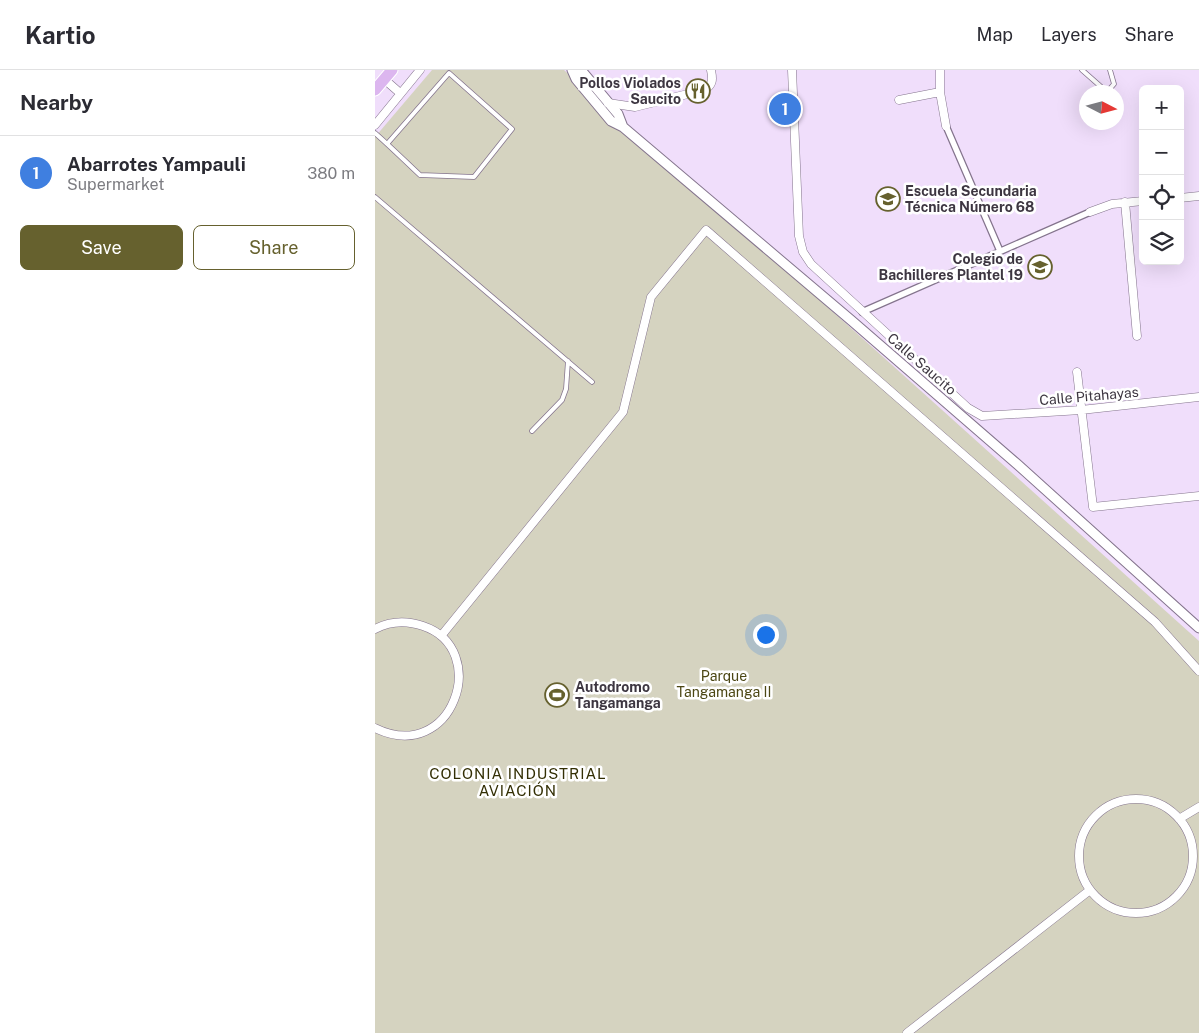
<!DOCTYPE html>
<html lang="en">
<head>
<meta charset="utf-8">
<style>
  :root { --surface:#fff; --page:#f2f2f3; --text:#2b2b33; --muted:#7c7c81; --line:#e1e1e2; --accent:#66612e }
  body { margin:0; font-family:"Public Sans",sans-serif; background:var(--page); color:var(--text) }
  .controls { position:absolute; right:15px; top:15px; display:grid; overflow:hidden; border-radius:8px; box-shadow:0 5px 20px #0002 }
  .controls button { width:45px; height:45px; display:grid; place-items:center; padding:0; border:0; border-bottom:1px solid var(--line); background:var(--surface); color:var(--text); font:25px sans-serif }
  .compass { position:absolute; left:704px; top:15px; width:45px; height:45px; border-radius:50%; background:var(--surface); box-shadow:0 5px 20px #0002; rotate:96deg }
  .you { position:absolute; left:390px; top:564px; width:18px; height:18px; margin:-12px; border:4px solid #fff; border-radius:50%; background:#1a73e8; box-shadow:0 0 0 8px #1a73e833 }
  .badge { display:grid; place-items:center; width:32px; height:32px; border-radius:50%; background:var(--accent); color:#fff; font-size:16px; font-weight:700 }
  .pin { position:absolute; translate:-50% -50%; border:2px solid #fff; box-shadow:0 1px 5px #0006 }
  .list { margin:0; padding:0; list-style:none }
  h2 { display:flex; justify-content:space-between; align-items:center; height:65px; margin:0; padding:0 20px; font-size:21px }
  h2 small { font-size:16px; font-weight:400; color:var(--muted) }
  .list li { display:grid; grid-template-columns:32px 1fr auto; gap:15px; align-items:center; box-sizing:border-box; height:75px; padding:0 20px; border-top:1px solid var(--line) }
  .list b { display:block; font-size:19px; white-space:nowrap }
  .list p { margin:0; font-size:16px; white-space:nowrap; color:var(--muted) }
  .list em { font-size:16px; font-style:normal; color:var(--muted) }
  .actions { display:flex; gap:10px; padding:15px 20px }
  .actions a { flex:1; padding:11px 0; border:1px solid var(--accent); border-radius:8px; text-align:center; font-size:18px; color:var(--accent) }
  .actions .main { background:var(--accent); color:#fff }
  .icon { flex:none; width:28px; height:28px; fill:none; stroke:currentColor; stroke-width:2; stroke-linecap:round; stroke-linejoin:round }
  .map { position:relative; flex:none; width:824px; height:963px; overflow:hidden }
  header { display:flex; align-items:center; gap:30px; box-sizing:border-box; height:70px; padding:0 25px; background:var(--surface); border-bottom:1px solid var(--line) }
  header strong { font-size:24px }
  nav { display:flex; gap:28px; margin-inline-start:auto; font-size:18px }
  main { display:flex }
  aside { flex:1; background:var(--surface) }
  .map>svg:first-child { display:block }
  .green { fill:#d5d3c0 }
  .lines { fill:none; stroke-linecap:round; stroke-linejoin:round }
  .service-casing { stroke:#84748d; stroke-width:5.5 }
  .pedestrian-casing { stroke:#84748d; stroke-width:8 }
  .minor-casing { stroke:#84748d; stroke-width:9 }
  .tertiary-casing { stroke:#84748d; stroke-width:11 }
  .primary-casing { stroke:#fff; stroke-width:13 }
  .service { stroke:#fff; stroke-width:4 }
  .pedestrian { stroke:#fff; stroke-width:5.5 }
  .minor { stroke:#fff; stroke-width:8 }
  .tertiary { stroke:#fff; stroke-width:9 }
  .primary { stroke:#dcb6ef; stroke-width:11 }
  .labels { text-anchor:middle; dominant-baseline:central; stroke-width:5; stroke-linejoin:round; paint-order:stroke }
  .poi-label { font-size:14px; font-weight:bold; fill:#3d3641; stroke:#fff; text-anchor:end }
  .street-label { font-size:14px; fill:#3d3641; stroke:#fff }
  .park-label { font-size:14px; fill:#4c4714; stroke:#fff }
  .neighbourhood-label { font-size:15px; letter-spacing:1px; fill:#332f04; stroke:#fff }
</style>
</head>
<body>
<header>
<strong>Kartio</strong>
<nav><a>Map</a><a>Layers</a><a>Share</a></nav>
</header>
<main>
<aside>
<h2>Nearby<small></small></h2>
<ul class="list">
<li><span class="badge" style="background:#3f7fe0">1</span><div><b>Abarrotes Yampauli</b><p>Supermarket</p></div><em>380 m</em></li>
</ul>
<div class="actions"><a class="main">Save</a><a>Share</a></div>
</aside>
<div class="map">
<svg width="824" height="963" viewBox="0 0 824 963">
  <rect width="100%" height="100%" fill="#f0defb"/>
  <path class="green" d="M57,0h132l635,571v392h-824v-896z"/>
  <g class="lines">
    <g class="service-casing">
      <path id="service" d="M707,0l25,22
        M732,22l7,-8 -4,-14
        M0,63c16,14 30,28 45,42l54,2 38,-48 -63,-56 -62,71
        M0,127l217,185
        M157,361l30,-31 4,-11 2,-28"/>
    </g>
    <g class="pedestrian-casing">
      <path id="pedestrian" d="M571,56l54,125
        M487,242l228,-100"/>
    </g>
    <g class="minor-casing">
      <path id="minor" d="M417,0l7,166 4,16 8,12 157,144 14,8 99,-6 118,-13
        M565,0v22l6,34
        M9,9l16,14
        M524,30l41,-8
        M233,33l27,4 69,-17c9,-5 9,-10 7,-20
        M0,55l45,-55
        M805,128l19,-2
        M750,132l12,134
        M715,142l22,-8 31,-3
        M702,302l16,135 106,-11
        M0,559c15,-8 31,-9 48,-3 69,23 30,140 -48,102
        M66,566l182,-224 28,-115 55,-67 449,392 44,49
        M704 786a57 57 0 1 1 114 0a57 57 0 1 1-114 0Z
        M804,749l20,-12
        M532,963l183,-143"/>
    </g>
    <g class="tertiary-casing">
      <path id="tertiary" d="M197,0l4,9 35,42 12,6 229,194 165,143 182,164
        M206,0l37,44 5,13"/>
    </g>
    <g class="primary-casing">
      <path id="primary" d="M0,20l17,-20"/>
    </g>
    <use href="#service" class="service"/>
    <use href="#pedestrian" class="pedestrian"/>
    <use href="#minor" class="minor"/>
    <use href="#tertiary" class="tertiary"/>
    <use href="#primary" class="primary"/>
  </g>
  <defs>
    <g id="restaurant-ring" transform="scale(1.25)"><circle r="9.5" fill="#fff" stroke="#66612e" stroke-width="1.5"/><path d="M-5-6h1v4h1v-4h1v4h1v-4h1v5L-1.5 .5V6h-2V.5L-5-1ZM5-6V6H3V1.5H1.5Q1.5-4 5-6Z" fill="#66612e"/></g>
    <g id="school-ring" transform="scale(1.25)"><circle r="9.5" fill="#fff" stroke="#66612e" stroke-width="1.5"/><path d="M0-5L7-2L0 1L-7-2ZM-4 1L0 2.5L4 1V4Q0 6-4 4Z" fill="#66612e"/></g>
    <g id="stadium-ring" transform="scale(1.25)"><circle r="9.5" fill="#fff" stroke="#66612e" stroke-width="1.5"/><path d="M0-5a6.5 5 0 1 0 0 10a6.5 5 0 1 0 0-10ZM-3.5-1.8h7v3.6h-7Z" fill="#66612e"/></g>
  </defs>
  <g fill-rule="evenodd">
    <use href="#restaurant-ring" x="323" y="21"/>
    <use href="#school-ring" x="513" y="129"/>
    <use href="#school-ring" x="665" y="197"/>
    <use href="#stadium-ring" x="182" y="625"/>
  </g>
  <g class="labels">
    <g class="poi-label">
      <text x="306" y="13">Pollos Violados<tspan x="306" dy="16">Saucito</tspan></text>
      <text x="530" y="121" text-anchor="start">Escuela Secundaria<tspan x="530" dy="16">Técnica Número 68</tspan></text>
      <text x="648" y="189">Colegio de<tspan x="648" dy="16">Bachilleres Plantel 19</tspan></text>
      <text x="200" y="617" text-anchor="start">Autodromo<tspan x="200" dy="16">Tangamanga</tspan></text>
    </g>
    <g class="street-label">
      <text transform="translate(547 294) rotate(41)">Calle Saucito</text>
      <text transform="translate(714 326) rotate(-5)">Calle Pitahayas</text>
    </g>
    <g class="park-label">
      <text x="349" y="606">Parque<tspan x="349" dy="16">Tangamanga II</tspan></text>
    </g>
    <g class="neighbourhood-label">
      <text x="143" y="703">COLONIA INDUSTRIAL<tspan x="143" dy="17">AVIACIÓN</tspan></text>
    </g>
  </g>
</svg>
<div class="controls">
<button>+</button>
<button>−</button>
<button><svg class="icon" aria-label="locate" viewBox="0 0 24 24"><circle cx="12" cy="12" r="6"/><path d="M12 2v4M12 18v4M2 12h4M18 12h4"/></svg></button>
<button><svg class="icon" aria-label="layers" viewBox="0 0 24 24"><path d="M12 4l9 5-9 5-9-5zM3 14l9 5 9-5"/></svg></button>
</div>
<svg class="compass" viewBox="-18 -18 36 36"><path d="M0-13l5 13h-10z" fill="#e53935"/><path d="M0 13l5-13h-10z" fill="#7c7c81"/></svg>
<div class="you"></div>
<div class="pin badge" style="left:410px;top:39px;background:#3f7fe0">1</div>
</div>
</main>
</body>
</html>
